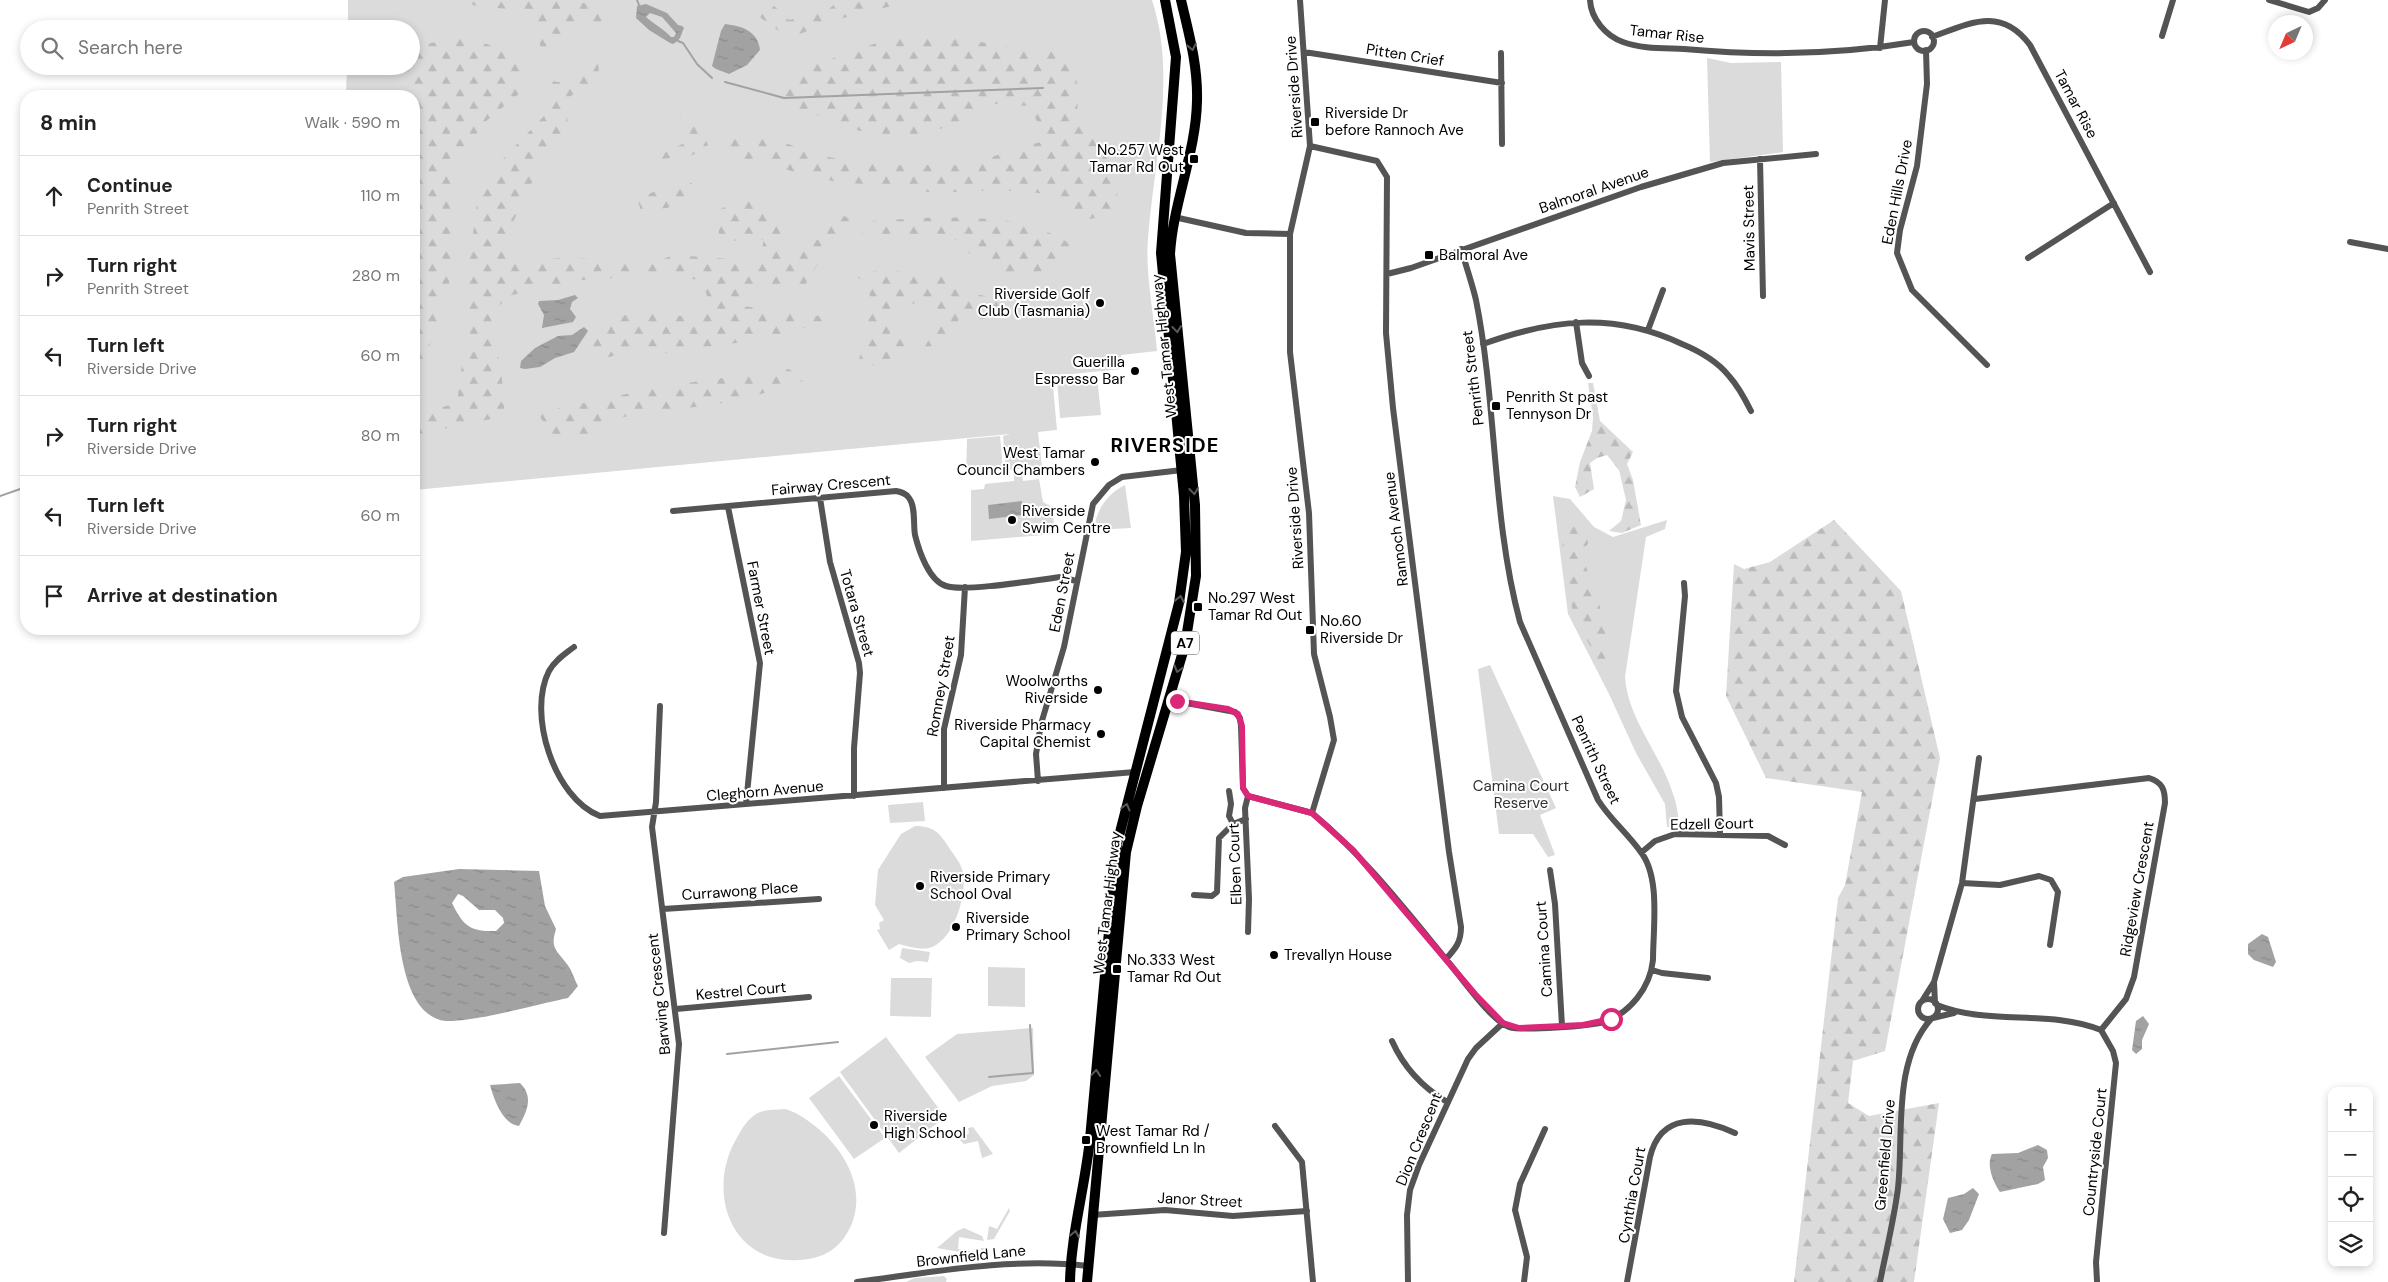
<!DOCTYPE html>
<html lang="en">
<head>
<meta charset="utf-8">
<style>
  :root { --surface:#fff; --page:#f6f6f6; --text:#222; --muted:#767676; --line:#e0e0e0 }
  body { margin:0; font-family:"DM Sans",sans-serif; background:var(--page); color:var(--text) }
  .controls { position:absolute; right:15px; bottom:15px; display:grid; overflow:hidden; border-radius:10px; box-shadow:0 2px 8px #0003 }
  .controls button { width:45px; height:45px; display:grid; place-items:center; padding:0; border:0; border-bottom:1px solid var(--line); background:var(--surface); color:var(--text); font:25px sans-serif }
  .compass { position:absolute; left:2268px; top:15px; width:45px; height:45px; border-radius:50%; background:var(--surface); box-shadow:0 2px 8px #0003; rotate:224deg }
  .stop { position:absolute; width:15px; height:15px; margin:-11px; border:4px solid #db2777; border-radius:50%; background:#fff }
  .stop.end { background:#db2777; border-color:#fff; box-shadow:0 1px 5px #0008 }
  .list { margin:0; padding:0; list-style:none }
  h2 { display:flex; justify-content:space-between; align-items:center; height:65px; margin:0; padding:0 20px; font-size:21px }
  h2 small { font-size:16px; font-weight:400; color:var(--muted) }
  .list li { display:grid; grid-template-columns:32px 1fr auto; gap:15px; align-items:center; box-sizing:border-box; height:80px; padding:0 20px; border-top:1px solid var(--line) }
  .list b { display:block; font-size:19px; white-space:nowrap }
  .list p { margin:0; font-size:16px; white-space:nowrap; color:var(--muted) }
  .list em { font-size:16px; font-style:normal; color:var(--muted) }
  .icon { flex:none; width:28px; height:28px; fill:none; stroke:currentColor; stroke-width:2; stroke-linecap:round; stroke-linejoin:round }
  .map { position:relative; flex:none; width:2388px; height:1282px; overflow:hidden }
  .search { position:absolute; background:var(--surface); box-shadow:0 2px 8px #0003; left:20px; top:20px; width:400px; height:55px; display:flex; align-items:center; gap:12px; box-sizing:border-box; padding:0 18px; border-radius:28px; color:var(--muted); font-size:19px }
  .panel { position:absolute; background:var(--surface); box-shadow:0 2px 8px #0003; left:20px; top:90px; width:400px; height:545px; border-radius:20px }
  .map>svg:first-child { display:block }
  .green { fill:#dbdbdb }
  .forest { fill:url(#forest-firs) }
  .water { fill:url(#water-ripples); fill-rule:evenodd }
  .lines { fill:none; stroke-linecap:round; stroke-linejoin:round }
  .stream { stroke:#a2a2a2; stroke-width:2 }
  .minor { stroke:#545454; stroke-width:6 }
  .trunk { stroke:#000; stroke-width:10 }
  .oneway { stroke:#595959 }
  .route { stroke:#db2777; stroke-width:6 }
  .poi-dot { fill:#000; stroke:#fff; stroke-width:2 }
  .labels { text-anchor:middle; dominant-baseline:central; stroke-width:4; stroke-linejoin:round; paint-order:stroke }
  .shield { fill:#fff; stroke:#4c4c4c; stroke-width:1 }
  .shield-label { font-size:14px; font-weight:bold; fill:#000 }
  .street-label { font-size:15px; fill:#000; stroke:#fff }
  .poi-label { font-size:15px; fill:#000; stroke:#fff; text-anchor:start }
  .park-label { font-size:15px; fill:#323232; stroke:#fff }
  .district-label { font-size:20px; font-weight:bold; letter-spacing:1px; fill:#000; stroke:#fff }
</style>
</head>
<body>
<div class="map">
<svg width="2388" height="1282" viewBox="0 0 2388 1282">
  <defs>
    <pattern id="forest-firs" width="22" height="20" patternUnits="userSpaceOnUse" patternTransform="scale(1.25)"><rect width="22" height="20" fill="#dbdbdb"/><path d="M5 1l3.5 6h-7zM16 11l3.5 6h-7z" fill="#bababa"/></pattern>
    <pattern id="water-ripples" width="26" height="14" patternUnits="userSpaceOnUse" patternTransform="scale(1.25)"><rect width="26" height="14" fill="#a2a2a2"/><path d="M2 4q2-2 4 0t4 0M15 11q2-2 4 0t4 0" fill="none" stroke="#8a8a8a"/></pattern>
  </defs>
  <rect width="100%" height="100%" fill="#fff"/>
  <path class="green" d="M348,0h804c25,76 2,160 -4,238 -3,35 6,77 9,113l-36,4 1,14 -70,7 5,54 -19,2 4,35 -36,3 -3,-34 7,-2 -596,56v-394h-68l1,-30h64v-37h-63z
    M1707,58l24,5 50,-1 2,90 -73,10z
    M1097,376l4,39 -41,3 -3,-38z
    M1000,436l3,34 -37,4 1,-35z
    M1022,473l1,8 16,-2 4,23 9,5 3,27 -84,7v-51l13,-1 1,-5 29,-3v-7z
    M1125,485l6,43 -37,2c2,-20 13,-36 31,-45z
    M1553,496l17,3 24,28 19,10 54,-17 -2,9 -19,8 -21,140c3,43 36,77 48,117 4,10 5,22 7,34l-13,-1 -2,-23 -29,-51 -27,-59 -41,-80z
    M1490,665l66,143 -16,7 15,40 -7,2 -15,-23h-34l-21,-165z
    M923,802l2,19 -35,2 -2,-18z
    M915,826c18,0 24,6 33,20 5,8 11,14 14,23 7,22 -8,73 -33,79 -10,2 -22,-2 -30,-4l-10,6 -12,-20 3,-1 -1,-6 5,-3 -9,-15 3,-35 23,-36z
    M902,948l28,4 -2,10 -11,-1 -8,2 -9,-5z
    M988,967l37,1v39l-37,-1z
    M891,978h41l-1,39 -41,-1z
    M1033,1028l1,47 -8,6 -34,5 -33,16 -34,-45 32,-23z
    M886,1037l59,80 -46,36 -59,-81z
    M839,1076l46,62 -31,21 -45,-61z
    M785,1109c11,3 21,10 30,17 33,26 57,72 29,112 -12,16 -27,21 -46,22 -65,4 -90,-63 -65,-115 6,-11 12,-24 23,-31 8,-5 19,-4 29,-5z
    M973,1127l20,27 -11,4 -4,-17 -14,3 -4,-4 9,-7 -1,-5z
    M1009,1208l1,3 -16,28 -7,1 2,-14 8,3z
    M964,1228l18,8 2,5 -25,-4 -1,12 22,4 1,-5h3l-1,8 -46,-8 20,-17z
    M944,1276l3,3 -1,3h-40l9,-4z"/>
  <path class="forest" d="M464,0h109l33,9 5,12 -45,8 -25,24 -4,-34 -15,-8 -50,-6z
    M839,0h77l-77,19 -50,19 -31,-22 11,-15 20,19 38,-9z
    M897,36l57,2 65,10 33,1 24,11 2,62 23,24 17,36 -2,33 -34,5 -43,-27 -42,-3 -60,3 -120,-14 -51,-16 -39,-1 -3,-23 50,-1 41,17 65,10h85l82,-25 -18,-34 -35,-2 -42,21 -43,14 -49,-8 -46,-17 -35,-7 17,-36z
    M459,39l28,5 39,18 -6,31 -35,29 -30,41 -4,114 -37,118v-276l2,-6 -2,-17h-2l-6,-25 5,-5 13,-22z
    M598,57l1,20 -31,21 -1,37 -28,33 -26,54 -7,41 55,-5 96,3 17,-6 85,6 5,-21 -45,1 -1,-31 28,-12 29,12 13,44 31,-15 18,-26 16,7 -40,35 6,7 -14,23 -68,1 5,20 92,12 -62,20 -122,17 -12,-5 -46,11 2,-37 53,-15 44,9 20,-12 -10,-26 -42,-5 -76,5 -71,15 -15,12 -4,33 8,27 4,49 -91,19v-20l43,-12 7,-55 3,-65 10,-81 25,-42 43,-45 7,-34 18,3z
    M674,98l21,16 13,31 -15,10 -31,4 -9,-11 18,1 14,-6 -1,-25 -15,-14z
    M692,183l1,14 -26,11 -26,3 -4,-13 39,-14z
    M939,217c52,2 87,-1 133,28l-10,17 -22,15 -35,-5 -40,-21 -4,-11 -102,-2 12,-17z
    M886,269l40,7 22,-4 18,20 37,8 -3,19 -40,-1 -26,38 -13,-3 25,-42 -30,-8 -27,6 20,40 -30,18 -21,-6 10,-24 -9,-19 15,-9 -8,-26 -12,-8z
    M789,369l14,12 -65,20 -110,15 -33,9 -12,15 -30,-5 -16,-22 127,-27z
    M1588,383h5l7,38 33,31 -6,12 6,16 8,45 -19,8 -13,-2 12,-10 5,-21 -7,-30 -12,-15 -10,3 -7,5 4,26 -14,8 -5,-10 5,-25 12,-31 1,-14z
    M1570,509l17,28 1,7 -6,6c4,21 12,37 18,57 7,22 7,47 7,70l-34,-63 -11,-74 3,-17 -5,-13z
    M1834,520l67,71 39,167 -55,293 -32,10 -5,42 21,13 70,-13 -25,179h-120l44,-384 7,-13 17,-93 -96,-14 -40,-82 8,-132 10,5 26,-7z"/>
  <path class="water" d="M646,4l21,9 11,12 4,1 2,2c-4,8 -2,11 -11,16l-3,-1 -21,-13 -13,-12 1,-12zM650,13l12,4 14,16 -2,4h-3c-7,-8 -16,-12 -25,-20z
    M725,24c17,2 33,7 35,26l-13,15 -18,9 -13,-5 -4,-3 9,-35z
    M575,295l3,3 -6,4 -2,7 6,8 -3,5 -31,6 2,-13 -6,-11 1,-3 19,-1z
    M584,327l4,4 -14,21 -19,6 -15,9 -15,2 -5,-1 1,-7 14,-13 23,-12 14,-1z
    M1022,501l1,14 -34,4 -1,-14z
    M459,869l80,2 6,35 11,23c-6,19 0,21 11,35 5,6 7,15 11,22l-10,12c-26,5 -107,28 -128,22 -43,-13 -42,-101 -46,-138l9,-5zM458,894l5,2 16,14h16l8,8 1,5 -8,8c-27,1 -33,-6 -44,-28z
    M2262,934l6,3 8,25 -3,5 -19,-7 -6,-6v-10z
    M2143,1016l6,8 -7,16v9l-6,5 -4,-4 4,-29z
    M520,1083c14,14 7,28 -1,43 -17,-2 -25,-27 -29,-41z
    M2038,1145l9,5 1,8 -5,9 2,13 -7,4 -38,8c-7,-10 -14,-27 -8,-38l26,-1z
    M1973,1188l6,6 -10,26 -7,10 -12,3 -7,-14 5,-21 16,-4z"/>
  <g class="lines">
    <path class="stream" d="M637,0l2,5
      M678,41l5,2 14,21 15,14
      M725,82l59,16 259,-10
      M0,496l26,-9
      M727,1054l111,-12
      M989,1077l44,-4 -3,-48"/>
    <path class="minor" d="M1590,0c1,19 16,36 33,42 19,7 41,6 61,7 78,7 153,6 230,-7
      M2269,0l40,12 9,-4 7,-8
      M1914 41a10 10 0 1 1 20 0a10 10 0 1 1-20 0Z
      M2162,36l11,-36
      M1932,37c38,-14 69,-31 98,8l120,227
      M1880,48l5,-48
      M1926,50l1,34 -10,82 -17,64 -3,23 15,37 75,75
      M1304,52l198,31
      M1501,53l1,91
      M1310,146l67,15 10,16 -1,156 7,75 56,444 12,75c0,15 -5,21 -15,32
      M1760,159l3,137
      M1174,217l72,16 44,1
      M2350,242l38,7
      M2028,258l86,-55
      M1387,274l24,-6 230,-81 82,-24 93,-9
      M1576,322l6,41 7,13
      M1648,330l15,-40
      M1483,344c69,-25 131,-32 199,0 17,7 35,17 47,32 9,10 16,23 22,35
      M820,498l10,64 29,101 1,10 -6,75v48
      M728,507l32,156 -14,141
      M673,511l223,-20c5,1 10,2 13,7 7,9 4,26 6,37 4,16 14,46 31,51 19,6 91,-6 115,-9l15,4
      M1684,583l1,13 -9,95 6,26 34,66 3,14 1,37
      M574,647c-9,7 -19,13 -25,24 -22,43 5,127 51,145l535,-44
      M1170,700l65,12 5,6 1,8 2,62 5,8 64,17 22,-73 -4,-23 -16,-63 -5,-141 -19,-161v-118l20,-88 -10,-146
      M660,706l-4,96 -4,25 27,217 -15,189
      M1038,781l-2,-27 5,-30 23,-77 29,-143 16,-19 13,-8 60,-7
      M944,788v-59l17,-74 4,-68
      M1229,791l2,13 -2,12 4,8
      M1975,799l174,-21c13,4 16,11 16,25l-31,174 -8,22 -25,31
      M1312,813c50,41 92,95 133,145 14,16 46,63 64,69 15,4 80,-1 95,-5 26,-9 46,-34 49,-62 0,-32 8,-84 -13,-109 -13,-18 -30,-32 -42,-51l-78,-178c-28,-103 -23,-217 -44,-322 -4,-17 -10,-34 -15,-51
      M1642,852l13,-11 20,-7 93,2 17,9
      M1550,870l5,34 7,122
      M1962,883l38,2 39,-9 12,4 7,12 -8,53
      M1194,895l18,1 5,-4 2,-54 14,-14 13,-5
      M663,909l156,-10
      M1248,932l1,-33 -4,-91 3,-12
      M1652,970l10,3 46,5
      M1934,982l1,21
      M1918 1009a10 10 0 1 1 20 0a10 10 0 1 1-20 0Z
      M1922,1001l12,-19 28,-99 17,-125
      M1937,1005c52,21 112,4 164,25
      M676,1009l133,-12
      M1933,1018l21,-5
      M1392,1041c12,27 30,46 55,61
      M1275,1126l27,36 11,120
      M1092,1215l73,-5 68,6 74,-5
      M2097,1281l-1,-19 20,-199 -3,-12 -12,-21
      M857,1282c76,-10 154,-25 231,-16
      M1408,1282l-1,-67 3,-25 9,-25 49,-106 8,-11 27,-25
      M1524,1282l3,-25 -12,-47 5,-26 25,-55
      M1627,1282l23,-125c11,-45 50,-40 85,-24
      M1880,1282c6,-31 14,-62 18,-94 6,-54 -6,-125 33,-169"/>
    <path class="trunk" d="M1070,1282c1,-48 15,-95 20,-143l27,-295 62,-241 7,-51 -2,-56 -23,-243 15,-196 -11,-57
      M1087,1282l39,-430 11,-46 48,-161 11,-69 -1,-71 -25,-251c3,-51 26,-101 27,-153 1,-35 -8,-67 -16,-101"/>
  </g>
  <defs><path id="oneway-chevron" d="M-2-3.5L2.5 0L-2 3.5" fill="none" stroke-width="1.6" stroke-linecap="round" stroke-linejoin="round" transform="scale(1.25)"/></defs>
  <g class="oneway">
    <use href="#oneway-chevron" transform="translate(1192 47) rotate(79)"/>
    <use href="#oneway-chevron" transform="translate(1177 329) rotate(84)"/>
    <use href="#oneway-chevron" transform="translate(1194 491) rotate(84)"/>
    <use href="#oneway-chevron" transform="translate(1180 599) rotate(-79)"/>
    <use href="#oneway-chevron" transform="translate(1178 669) rotate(106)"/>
    <use href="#oneway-chevron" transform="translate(1126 807) rotate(-75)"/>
    <use href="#oneway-chevron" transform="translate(1096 1073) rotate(-85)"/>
    <use href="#oneway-chevron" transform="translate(1075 1234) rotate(-79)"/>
  </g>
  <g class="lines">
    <path class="route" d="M1177,701l51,8 10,5 4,12 1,62 5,8 64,17 41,37 122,144 28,29 16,5 64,-3 28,-6"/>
  </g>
  <g class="poi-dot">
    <rect x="1310" y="117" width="10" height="10" rx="2.5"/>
    <rect x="1189" y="154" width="10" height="10" rx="2.5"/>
    <rect x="1424" y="250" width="10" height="10" rx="2.5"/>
    <circle cx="1100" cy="303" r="5"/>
    <circle cx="1135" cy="371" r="5"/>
    <rect x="1491" y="401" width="10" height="10" rx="2.5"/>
    <circle cx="1095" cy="462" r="5"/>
    <circle cx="1012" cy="520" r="5"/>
    <rect x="1193" y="602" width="10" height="10" rx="2.5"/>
    <rect x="1305" y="625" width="10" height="10" rx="2.5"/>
    <circle cx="1098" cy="690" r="5"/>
    <circle cx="1101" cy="734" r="5"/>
    <circle cx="920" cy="886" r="5"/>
    <circle cx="956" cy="927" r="5"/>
    <circle cx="1274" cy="955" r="5"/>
    <rect x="1112" y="964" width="10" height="10" rx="2.5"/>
    <circle cx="874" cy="1125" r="5"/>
    <rect x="1081" y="1135" width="10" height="10" rx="2.5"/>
  </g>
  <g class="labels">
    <rect class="shield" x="1171" y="631.5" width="28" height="23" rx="4"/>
    <g class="shield-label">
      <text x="1185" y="643">A7</text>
    </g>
    <g class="street-label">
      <text transform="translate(1667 34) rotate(6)">Tamar Rise</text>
      <text transform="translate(1405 55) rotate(9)">Pitten Crief</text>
      <text transform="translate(1294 87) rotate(-94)">Riverside Drive</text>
      <text transform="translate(2076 104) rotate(62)">Tamar Rise</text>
      <text transform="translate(1594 190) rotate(-19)">Balmoral Avenue</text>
      <text transform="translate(1897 192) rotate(-79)">Eden Hills Drive</text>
      <text transform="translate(1749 228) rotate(-91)">Mavis Street</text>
      <text transform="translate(1164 346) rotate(-96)">West Tamar Highway</text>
      <text transform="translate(1473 378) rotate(-97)">Penrith Street</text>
      <text transform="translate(831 485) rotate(-5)">Fairway Crescent</text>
      <text transform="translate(1295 518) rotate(-94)">Riverside Drive</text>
      <text transform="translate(1396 529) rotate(-97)">Rannoch Avenue</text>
      <text transform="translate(1062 592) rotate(-79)">Eden Street</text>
      <text transform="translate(761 608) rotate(79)">Farmer Street</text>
      <text transform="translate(857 613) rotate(74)">Totara Street</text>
      <text transform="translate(941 686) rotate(-80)">Romney Street</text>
      <text transform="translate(1596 760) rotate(65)">Penrith Street</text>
      <text transform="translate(765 791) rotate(-5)">Cleghorn Avenue</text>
      <text transform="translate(1712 824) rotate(-1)">Edzell Court</text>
      <text transform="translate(1235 864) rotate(-92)">Elben Court</text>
      <text transform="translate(2137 889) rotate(-80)">Ridgeview Crescent</text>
      <text transform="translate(740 891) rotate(-4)">Currawong Place</text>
      <text transform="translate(1107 903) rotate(-83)">West Tamar Highway</text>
      <text transform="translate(1544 949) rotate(-94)">Camina Court</text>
      <text transform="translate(741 991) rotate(-5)">Kestrel Court</text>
      <text transform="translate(659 994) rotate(-96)">Barwing Crescent</text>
      <text transform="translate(1419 1139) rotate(-68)">Dion Crescent</text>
      <text transform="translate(2095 1152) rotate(-84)">Countryside Court</text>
      <text transform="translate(1885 1155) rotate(-85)">Greenfield Drive</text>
      <text transform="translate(1632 1195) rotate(-80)">Cynthia Court</text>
      <text transform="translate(1200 1200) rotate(3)">Janor Street</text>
      <text transform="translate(971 1256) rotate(-6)">Brownfield Lane</text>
    </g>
    <g class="poi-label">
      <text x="1325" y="113">Riverside Dr<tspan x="1325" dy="17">before Rannoch Ave</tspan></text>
      <text x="1184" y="150" text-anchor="end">No.257 West<tspan x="1184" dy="17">Tamar Rd Out</tspan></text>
      <text x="1439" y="255">Balmoral Ave</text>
      <text x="1090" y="294" text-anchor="end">Riverside Golf<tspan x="1090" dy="17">Club (Tasmania)</tspan></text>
      <text x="1125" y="362" text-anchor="end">Guerilla<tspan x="1125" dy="17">Espresso Bar</tspan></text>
      <text x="1506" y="397">Penrith St past<tspan x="1506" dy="17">Tennyson Dr</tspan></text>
      <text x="1085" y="453" text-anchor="end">West Tamar<tspan x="1085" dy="17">Council Chambers</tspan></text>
      <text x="1022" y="511">Riverside<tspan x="1022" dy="17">Swim Centre</tspan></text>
      <text x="1208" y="598">No.297 West<tspan x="1208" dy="17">Tamar Rd Out</tspan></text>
      <text x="1320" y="621">No.60<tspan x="1320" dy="17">Riverside Dr</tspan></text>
      <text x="1088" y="681" text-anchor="end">Woolworths<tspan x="1088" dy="17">Riverside</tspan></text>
      <text x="1091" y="725" text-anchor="end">Riverside Pharmacy<tspan x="1091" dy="17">Capital Chemist</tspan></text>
      <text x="930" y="877">Riverside Primary<tspan x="930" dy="17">School Oval</tspan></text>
      <text x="966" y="918">Riverside<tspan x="966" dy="17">Primary School</tspan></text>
      <text x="1284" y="955">Trevallyn House</text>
      <text x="1127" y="960">No.333 West<tspan x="1127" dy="17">Tamar Rd Out</tspan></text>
      <text x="884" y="1116">Riverside<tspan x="884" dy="17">High School</tspan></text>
      <text x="1096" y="1131">West Tamar Rd /<tspan x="1096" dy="17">Brownfield Ln In</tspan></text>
    </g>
    <g class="park-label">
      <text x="1521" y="786">Camina Court<tspan x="1521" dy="17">Reserve</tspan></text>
    </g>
    <g class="district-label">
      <text x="1165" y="445">RIVERSIDE</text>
    </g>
  </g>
</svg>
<div class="controls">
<button>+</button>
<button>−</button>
<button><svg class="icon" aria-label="locate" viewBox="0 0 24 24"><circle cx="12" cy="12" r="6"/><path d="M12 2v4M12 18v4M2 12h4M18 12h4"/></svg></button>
<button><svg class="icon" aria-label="layers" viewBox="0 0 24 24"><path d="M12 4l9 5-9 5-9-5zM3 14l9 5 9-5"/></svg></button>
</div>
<svg class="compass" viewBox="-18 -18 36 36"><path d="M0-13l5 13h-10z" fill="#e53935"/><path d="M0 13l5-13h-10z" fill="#767676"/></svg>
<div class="stop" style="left:1611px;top:1019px"></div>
<div class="stop end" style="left:1177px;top:701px"></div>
<div class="search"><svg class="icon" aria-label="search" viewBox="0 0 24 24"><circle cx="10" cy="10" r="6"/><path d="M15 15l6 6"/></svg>Search here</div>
<section class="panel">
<h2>8 min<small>Walk · 590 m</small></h2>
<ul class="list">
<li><svg class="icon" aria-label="ahead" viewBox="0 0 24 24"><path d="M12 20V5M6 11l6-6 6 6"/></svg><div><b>Continue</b><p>Penrith Street</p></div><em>110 m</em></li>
<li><svg class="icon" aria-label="right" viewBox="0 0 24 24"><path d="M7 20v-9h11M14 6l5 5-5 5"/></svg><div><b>Turn right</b><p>Penrith Street</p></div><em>280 m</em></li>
<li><svg class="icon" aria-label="left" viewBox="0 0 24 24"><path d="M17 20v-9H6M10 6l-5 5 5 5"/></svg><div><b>Turn left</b><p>Riverside Drive</p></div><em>60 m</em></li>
<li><svg class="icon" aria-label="right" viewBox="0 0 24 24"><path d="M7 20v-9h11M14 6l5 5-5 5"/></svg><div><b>Turn right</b><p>Riverside Drive</p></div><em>80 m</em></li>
<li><svg class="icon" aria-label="left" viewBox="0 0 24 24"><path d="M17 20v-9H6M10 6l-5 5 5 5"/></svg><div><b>Turn left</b><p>Riverside Drive</p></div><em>60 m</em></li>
<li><svg class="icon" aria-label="arrive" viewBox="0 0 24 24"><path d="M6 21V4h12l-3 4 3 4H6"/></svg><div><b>Arrive at destination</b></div></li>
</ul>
</section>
</div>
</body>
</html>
